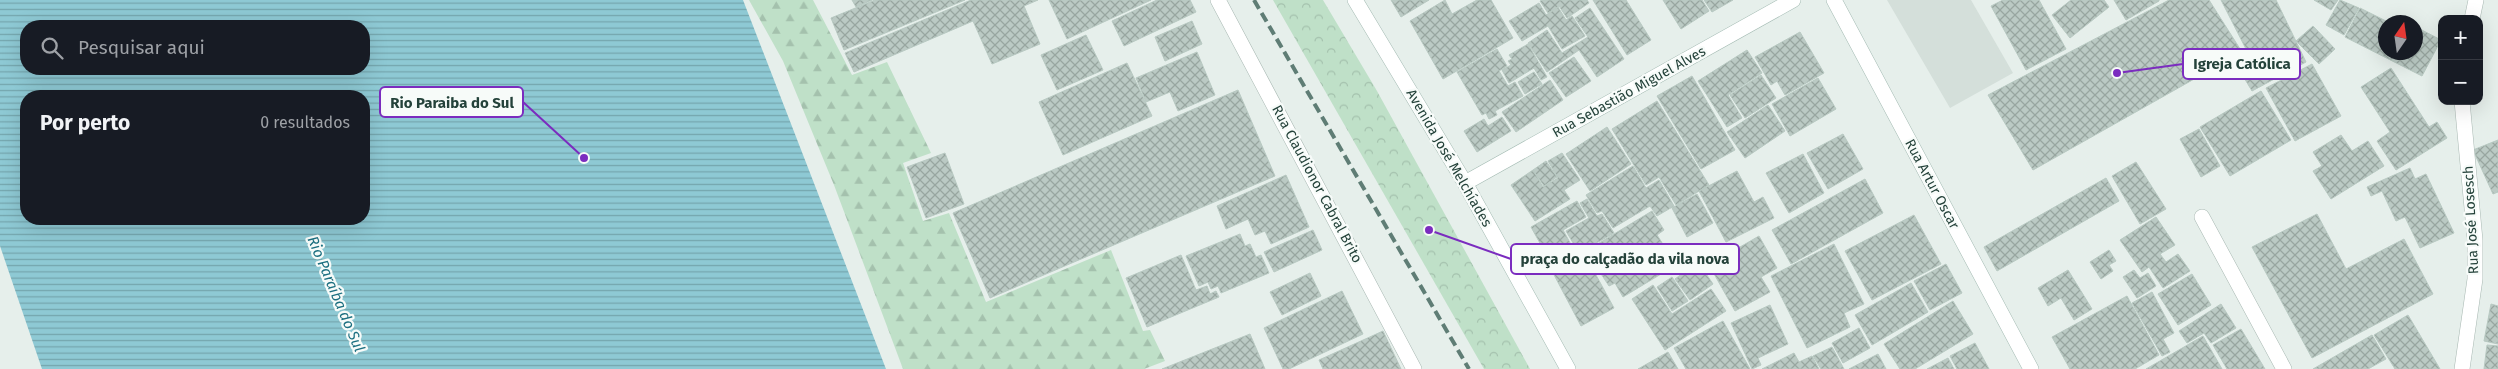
<!DOCTYPE html>
<html lang="pt">
<head>
<meta charset="utf-8">
<style>
  :root { --surface:#171b24; --page:#20242c; --text:#f1f3f6; --muted:#9ea1a6; --line:#363941 }
  body { margin:0; font-family:"Fira Sans",sans-serif; background:var(--page); color:var(--text) }
  .controls { position:absolute; right:15px; top:15px; display:grid; overflow:hidden; border-radius:10px; box-shadow:0 5px 20px #0002 }
  .controls button { width:45px; height:45px; display:grid; place-items:center; padding:0; border:0; border-bottom:1px solid var(--line); background:var(--surface); color:var(--text); font:25px sans-serif }
  .compass { position:absolute; left:2378px; top:15px; width:45px; height:45px; border-radius:50%; background:var(--surface); box-shadow:0 5px 20px #0002; rotate:13deg }
  .list { margin:0; padding:0; list-style:none }
  h2 { display:flex; justify-content:space-between; align-items:center; height:65px; margin:0; padding:0 20px; font-size:21px }
  h2 small { font-size:16px; font-weight:400; color:var(--muted) }
  .icon { flex:none; width:28px; height:28px; fill:none; stroke:currentColor; stroke-width:2; stroke-linecap:round; stroke-linejoin:round }
  .map { position:relative; flex:none; width:2498px; height:369px; overflow:hidden }
  .search { position:absolute; background:var(--surface); box-shadow:0 5px 20px #0002; left:20px; top:20px; width:350px; height:55px; display:flex; align-items:center; gap:12px; box-sizing:border-box; padding:0 18px; border-radius:20px; color:var(--muted); font-size:19px }
  .panel { position:absolute; background:var(--surface); box-shadow:0 5px 20px #0002; left:20px; top:90px; width:350px; height:135px; border-radius:20px }
  .map>svg:first-child { display:block }
  .built { fill:#d4dfda }
  .forest { fill:url(#forest-firs) }
  .park { fill:url(#park-crowns) }
  .water { fill:url(#water-rules); fill-rule:evenodd }
  .building { fill:url(#building-cross-hatch); stroke:#b8c9c2 }
  .lines { fill:none; stroke-linecap:round; stroke-linejoin:round }
  .street-casing { stroke:#a8b8b2; stroke-width:16 }
  .secondary-casing { stroke:#a4bbb3; stroke-width:16 }
  .street { stroke:#fff; stroke-width:15 }
  .secondary { stroke:#fff; stroke-width:15 }
  .rail { stroke:#5f7d75; stroke-width:4; stroke-dasharray:10 5; stroke-linecap:butt }
  .labels { text-anchor:middle; dominant-baseline:central; stroke-width:4.5; stroke-linejoin:round; paint-order:stroke }
  .street-label { font-size:14px; fill:#24423a; stroke:#f7fbf9 }
  .water-label { font-size:15px; font-style:italic; fill:#1c6f80; stroke:#f7fbf9 }
  .leader { fill:none; stroke:#7b2cbf; stroke-width:2 }
  .callout-dot { fill:#7b2cbf; stroke:#f7fbf9; stroke-width:2 }
  .callout { fill:#f7fbf9; stroke:#7b2cbf; stroke-width:2 }
  .callout-label { font-size:15px; text-anchor:middle; font-weight:bold; fill:#24423a }
</style>
</head>
<body>
<div class="map">
<svg width="2498" height="369" viewBox="0 0 2498 369">
  <defs>
    <pattern id="forest-firs" width="22" height="20" patternUnits="userSpaceOnUse" patternTransform="scale(1.25)"><rect width="22" height="20" fill="#bfe0c8"/><path d="M5 1l3.5 6h-7zM16 11l3.5 6h-7z" fill="#a4c1ad"/></pattern>
    <pattern id="park-crowns" width="20" height="18" patternUnits="userSpaceOnUse" patternTransform="scale(1.25)"><rect width="20" height="18" fill="#bfe0c8"/><path d="M2 6a3 3 0 1 1 6 0M12 15a3 3 0 1 1 6 0" fill="none" stroke="#a4c1ad"/></pattern>
    <pattern id="water-rules" width="6" height="5" patternUnits="userSpaceOnUse" patternTransform="scale(1.25)"><rect width="6" height="5" fill="#8ec9d4"/><path d="M0 2.5h6" fill="none" stroke="#74a5ad"/></pattern>
    <pattern id="building-cross-hatch" width="8" height="8" patternUnits="userSpaceOnUse" patternTransform="scale(1.25)"><rect width="8" height="8" fill="#bbcac4"/><path d="M0 0l8 8M0 8l8-8" fill="none" stroke="#98a6a0"/></pattern>
  </defs>
  <rect width="100%" height="100%" fill="#e6efeb"/>
  <path class="built" d="M1887,0h84l42,73 -63,35z"/>
  <path class="forest" d="M749,0h64l39,75 35,-13 44,91 -28,10 20,58 26,-8 37,89 125,-52 32,81 7,-1 15,31 -21,8h-241l-69,-184 -51,-124z"/>
  <path class="park" d="M1273,0h50l54,91 153,278h-46z"/>
  <path class="water" d="M0,0h743l143,369h-844l-42,-123zM26,26h338v43h-338zM26,96h338v123h-338z"/>
  <path class="building" d="M852,0h20l-16,7z
    M875,0h90l-121,50 -13,-32z
    M971,0h67l-14,6 16,38 -48,20 -19,-43 -119,51 -9,-19z
    M1049,0h102l-84,39z
    M1157,0h33l6,12 -72,34 -12,-25z
    M1391,0h38l-28,17z
    M1445,0l7,14 25,-14h14l22,38 -70,41 -33,-58z
    M1542,0h45l2,3 -22,15 -8,-12 -11,7 -8,-12z
    M1593,0h33l25,40 -24,15z
    M1663,0h39l7,11 -28,18z
    M1704,0h29l-21,12z
    M2003,0h36l27,49 -40,21 -35,-64z
    M2071,0h33l5,7 -39,31 -18,-23z
    M2114,0h45v1l-33,19z
    M2169,0h40l33,52 -209,118 -45,-75z
    M2221,0h55l30,62 -54,29 -18,-30 14,-8z
    M2314,0h24l-7,10z
    M2340,0l19,8 -15,27 -18,-10z
    M1539,3l7,12 12,-8 8,13 6,-4 13,20 -23,13 -14,-23 -26,15 -13,-20z
    M1590,8l34,51 -27,18 -18,-27 -32,22 -19,-29 19,-13 15,23 26,-16 -13,-19z
    M2360,8l28,14h-2v30h30v-25l25,13 -19,36 -77,-39z
    M1192,21l10,23 -37,17 -10,-24z
    M2313,26l22,23 -16,15 -23,-23z
    M1800,32l24,41 -39,22 -8,-14 -6,4 -16,-28z
    M1086,35l17,35 -46,20 -16,-35z
    M1528,44l19,33 -6,3 -7,-12 -25,15 -7,-13 9,-5 -3,-4 4,-2 -3,-4z
    M1497,49l10,17 -8,5 9,15 7,-4 8,14 -28,15 2,4 -8,4 -3,-6 -4,2 -25,-43z
    M1747,50l15,23 -34,22 14,23 -15,9 -29,-46z
    M1197,52l18,43 -37,16 -8,-19 -24,10 -10,-24z
    M1574,57l17,24 -25,16 -17,-24z
    M1127,63l25,53 -89,39 -24,-53z
    M2312,64l29,52 -46,25 -29,-53z
    M2391,68l38,59 8,-5 10,16 -51,32 -19,-29 13,-9 -29,-45z
    M1534,72l8,12 -17,10 -7,-12z
    M1761,75l15,23 -31,20 -15,-23z
    M1692,76l43,74 -34,19 -44,-73z
    M1818,78l18,31 -46,27 -18,-32z
    M1550,80l13,20 -47,32 -14,-20z
    M1238,90l37,86 -285,122 -37,-85z
    M2261,91l30,49 -61,36 -30,-49z
    M1657,101l52,84 -33,20 -17,-28 -13,8 -34,-56z
    M1768,105l17,26 -40,27 -18,-26z
    M1502,117l9,14 -34,21 -13,-21 20,-12 4,7z
    M1607,127l24,37 -41,27 -24,-37z
    M2199,129l21,37 -19,11 -21,-38z
    M1843,134l20,35 -35,20 -21,-36z
    M2341,135l11,16 16,-10 16,25 -53,33 -18,-28 9,-5 -9,-14z
    M2498,140v52l-5,2 -20,-44z
    M945,153l19,51 -38,14 -19,-51z
    M1562,153l18,27 -16,10 6,9 -35,22 -24,-36 22,-15 10,17 15,-9 -10,-17z
    M1803,154l21,39 -35,20 -23,-40z
    M1546,161l11,16 -13,9 -11,-16z
    M2136,162l30,47 -26,15 -28,-48z
    M1633,166l13,22 13,-8 15,26 -17,10 -7,-10 -37,22 -11,-17 -5,2 -11,-18z
    M2410,168l5,11 11,-5 28,59 -34,15 -15,-31 -9,4 -14,-30 -11,5 -4,-9z
    M1737,171l17,31 9,-5 11,21 -48,24 -27,-51z
    M1286,175l23,52 -38,17 -6,-13 -10,4 -7,-16 -22,10 -9,-23z
    M2106,178l13,23 -122,70 -13,-24z
    M1865,179l18,34 -92,51 -19,-34z
    M1697,194l16,29 -26,14 -15,-29z
    M1587,199l10,17 5,-2 12,19 -35,20 -13,-22 23,-13 -9,-15z
    M1577,201l9,16 -23,13 11,20 -23,13 -20,-36z
    M1652,211l12,19 -7,5 9,14 -10,6 10,16 -43,26 -8,-14 -6,3 -23,-35z
    M2317,214l29,55 58,-30 29,55 -121,64 -60,-111z
    M1914,215l27,49 -69,36 -27,-49z
    M2156,217l19,28 -15,9 6,8 12,-8 12,17 -27,17 -14,-21 -7,5 -22,-32z
    M1313,230l9,20 -48,22 -10,-20z
    M1240,234l5,12 5,-2 6,13 5,-2 8,18 -48,20 -3,-7 -7,3 -3,-7 -9,4 -13,-30z
    M1759,236l18,32 -16,9 9,15 -35,19 -26,-46z
    M1834,244l30,60 -20,9 6,14 -43,21 -36,-72z
    M2109,250l7,11 -7,4 4,6 -12,8 -11,-17z
    M1584,253l30,55 -33,18 -29,-55z
    M1181,255l15,35 11,-4 3,8 6,-3 3,6 -72,30 -21,-49z
    M1698,262l15,22 -23,16 -15,-21z
    M1946,264l16,29 -32,17 -16,-29z
    M2068,270l24,39 -18,11 -13,-22 -13,8 -10,-18z
    M2134,270l6,8 8,-5 8,13 -19,12 -14,-21z
    M1310,273l11,23 -39,19 -12,-23z
    M2192,274l19,31 -33,20 -20,-31z
    M1672,277l16,24 -16,10 -15,-24z
    M1911,283l17,29 -56,33 -17,-30z
    M1653,285l19,29 39,-25 15,22 -61,39 -33,-51z
    M1342,291l21,43 -74,35h-6l-19,-41z
    M2152,292l22,41 -11,6 7,13 -8,4 -30,-53z
    M2127,296l32,59 -24,14h-65l-18,-32z
    M1953,301l20,33 -58,35h-15l-16,-25z
    M2221,304l15,24 -25,15 -7,-10 -17,10 -8,-12z
    M2491,304l7,2v38l-14,-3z
    M1770,305l18,39 -30,14 3,7 -9,4 -21,-46z
    M2408,315l32,54h-45l-21,-34z
    M1723,321l27,48h-64l-12,-21z
    M1859,328l11,20 -27,15 -11,-20z
    M2241,329l24,40h-38l-14,-24z
    M1383,331l18,38h-78l-4,-9z
    M1250,334l15,35h-103z
    M2372,335l14,24 -18,10h-55z
    M2203,336l19,33h-76z
    M1975,343l14,26h-32l-7,-13z
    M2487,345l11,1v23h-14z
    M1832,347l12,22h-23l-8,-13z
    M1668,352l10,17h-40z
    M1794,353l5,9 13,-6 7,13h-57z
    M1878,354l8,15h-37z
    M1948,358l6,11h-27z"/>
  <g class="lines">
    <g class="street-casing">
      <path id="street" d="M1218,0l196,369
        M2472,19l4,-19
        M2202,217l82,152
        M2462,369l13,-90v-39l-13,-139"/>
    </g>
    <g class="secondary-casing">
      <path id="secondary" d="M1355,0l110,183 103,186
        M1834,0l197,369
        M1465,183l328,-183"/>
    </g>
    <use href="#street" class="street"/>
    <use href="#secondary" class="secondary"/>
    <path class="rail" d="M1254,0l215,369"/>
  </g>
  <g class="labels">
    <g class="street-label">
      <text transform="translate(1629 92) rotate(-29)">Rua Sebastião Miguel Alves</text>
      <text transform="translate(1449 158) rotate(60)">Avenida José Melchíades</text>
      <text transform="translate(1317 184) rotate(62)">Rua Claudionor Cabral Brito</text>
      <text transform="translate(1932 184) rotate(62)">Rua Artur Oscar</text>
      <text transform="translate(2471 220) rotate(-93)">Rua José Losesch</text>
    </g>
    <g class="water-label">
      <text transform="translate(336 294) rotate(67)">Rio Paraíba do Sul</text>
    </g>
  </g>
  <path class="leader" d="M2117 73L2183 64M584 158L523 102M1429 230L1511 259"/>
  <g class="callout-dot">
    <circle cx="2117" cy="73" r="5"/>
    <circle cx="584" cy="158" r="5"/>
    <circle cx="1429" cy="230" r="5"/>
  </g>
  <g class="callout">
    <rect x="2183" y="49" width="117" height="30" rx="5"/>
    <rect x="380" y="87" width="143" height="30" rx="5"/>
    <rect x="1511" y="244" width="228" height="30" rx="5"/>
  </g>
  <g class="callout-label">
    <text x="2242" y="69">Igreja Católica</text>
    <text x="452" y="108">Rio Paraiba do Sul</text>
    <text x="1625" y="264">praça do calçadão da vila nova</text>
  </g>
</svg>
<div class="controls">
<button>+</button>
<button>−</button>
</div>
<svg class="compass" viewBox="-18 -18 36 36"><path d="M0-13l5 13h-10z" fill="#e53935"/><path d="M0 13l5-13h-10z" fill="#9ea1a6"/></svg>
<div class="search"><svg class="icon" aria-label="search" viewBox="0 0 24 24"><circle cx="10" cy="10" r="6"/><path d="M15 15l6 6"/></svg>Pesquisar aqui</div>
<section class="panel">
<h2>Por perto<small>0 resultados</small></h2>
<ul class="list">
</ul>
</section>
</div>
</body>
</html>
